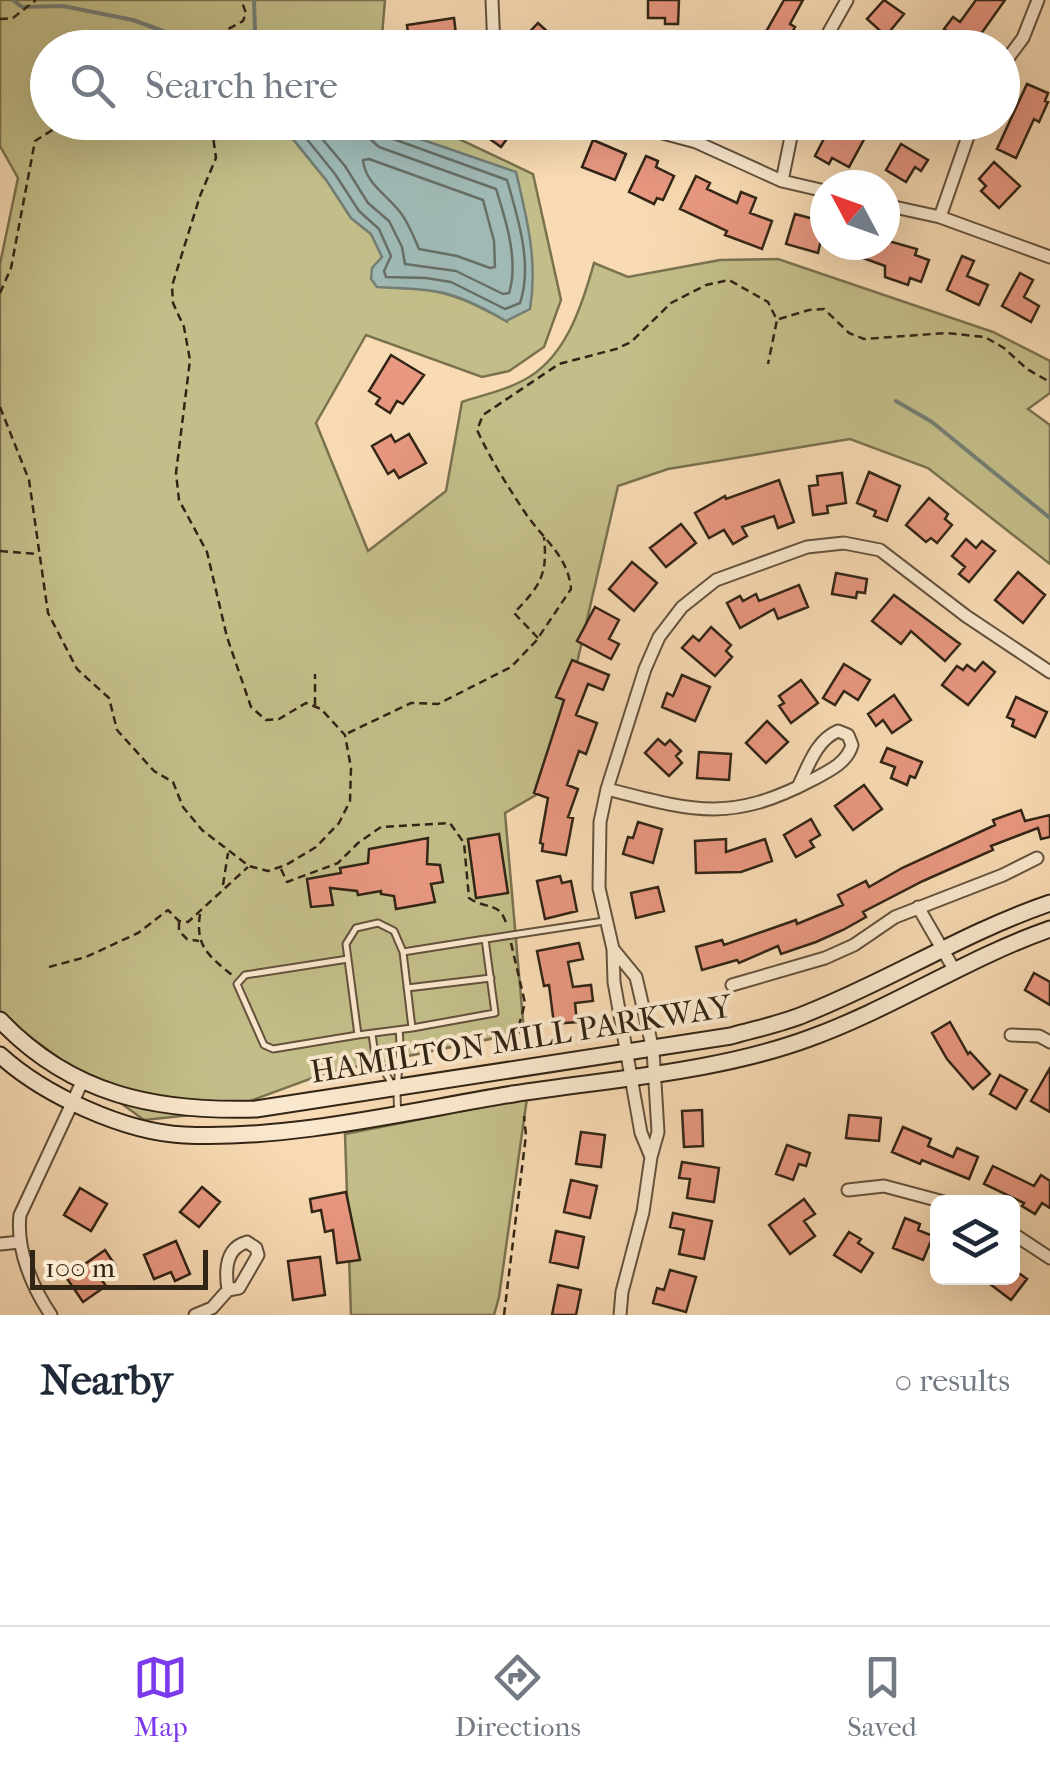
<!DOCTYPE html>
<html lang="en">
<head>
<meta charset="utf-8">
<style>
  :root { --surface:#fff; --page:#f2f2f3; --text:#1f2937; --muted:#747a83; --line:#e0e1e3; --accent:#7c3aed }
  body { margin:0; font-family:"IM FELL French Canon",serif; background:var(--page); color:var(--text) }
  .controls { position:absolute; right:30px; bottom:30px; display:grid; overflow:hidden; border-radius:15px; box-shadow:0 10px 40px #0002 }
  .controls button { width:90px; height:90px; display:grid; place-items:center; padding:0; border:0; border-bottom:2px solid var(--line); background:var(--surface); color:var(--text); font:50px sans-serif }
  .compass { position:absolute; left:810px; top:170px; width:90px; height:90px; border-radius:50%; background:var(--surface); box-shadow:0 10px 40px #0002; rotate:311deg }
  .scale { position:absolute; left:30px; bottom:25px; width:178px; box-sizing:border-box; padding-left:10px; border:5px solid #322515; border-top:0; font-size:28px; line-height:35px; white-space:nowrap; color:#322515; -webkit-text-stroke:8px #fae8ce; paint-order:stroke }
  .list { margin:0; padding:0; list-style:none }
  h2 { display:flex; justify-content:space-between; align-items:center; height:130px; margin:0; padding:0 40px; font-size:42px }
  h2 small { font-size:32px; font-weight:400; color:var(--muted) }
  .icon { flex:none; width:55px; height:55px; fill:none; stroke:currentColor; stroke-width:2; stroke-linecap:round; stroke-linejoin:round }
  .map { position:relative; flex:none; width:1050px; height:1315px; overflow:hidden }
  .search { position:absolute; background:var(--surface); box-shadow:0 10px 40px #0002; left:30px; right:30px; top:30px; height:110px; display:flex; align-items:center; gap:25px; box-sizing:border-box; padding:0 35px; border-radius:55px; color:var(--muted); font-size:38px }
  .sheet { height:310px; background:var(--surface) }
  nav { display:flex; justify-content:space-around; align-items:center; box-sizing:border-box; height:140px; border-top:2px solid var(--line); background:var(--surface); font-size:28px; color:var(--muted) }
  nav a { display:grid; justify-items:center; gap:5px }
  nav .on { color:var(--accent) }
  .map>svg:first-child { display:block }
  .green { fill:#c3be89; stroke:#7a724f; stroke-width:2.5 }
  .water { fill:#a0b9b5; stroke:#747e75; stroke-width:2.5 }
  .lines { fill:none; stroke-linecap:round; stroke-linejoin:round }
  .shore { stroke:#696f65; stroke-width:2.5 }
  .stream { stroke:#747e75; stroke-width:4 }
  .building { fill:#e99881; stroke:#322515; stroke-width:2.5 }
  .lane-casing { stroke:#64523d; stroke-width:9 }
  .street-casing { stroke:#64523d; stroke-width:15 }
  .secondary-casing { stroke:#322515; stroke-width:19 }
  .path { stroke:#322515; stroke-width:2.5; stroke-dasharray:8 5; stroke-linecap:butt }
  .lane { stroke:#fae8ce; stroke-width:5 }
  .street { stroke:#fae8ce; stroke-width:11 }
  .secondary { stroke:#fae8ce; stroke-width:15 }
  .labels { text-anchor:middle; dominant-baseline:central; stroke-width:8; stroke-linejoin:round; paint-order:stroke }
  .street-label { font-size:32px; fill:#322515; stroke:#fae8ce }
</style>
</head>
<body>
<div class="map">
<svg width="1050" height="1315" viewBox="0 0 1050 1315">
  <rect width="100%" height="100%" fill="#f8dbb4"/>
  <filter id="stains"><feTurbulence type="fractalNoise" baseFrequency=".002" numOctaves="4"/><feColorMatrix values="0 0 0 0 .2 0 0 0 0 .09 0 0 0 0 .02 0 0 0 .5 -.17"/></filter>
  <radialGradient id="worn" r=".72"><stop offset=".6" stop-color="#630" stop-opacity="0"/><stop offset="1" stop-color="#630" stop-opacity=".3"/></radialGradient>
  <path class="green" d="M0,0h385l-4,47h-119l-8,-15 -27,15 -179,1v74l232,1 47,58 24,37 20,16 27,54c42,-1 71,12 108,33l-86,-184 -46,-14h57l13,9 89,42 28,126 -17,47 -35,24 -27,6 -116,-42 -50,88 52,128 78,-60 16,-89c20,-7 42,-11 60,-21 43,-21 60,-75 72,-118l34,14 92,-17 58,-1 215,73 57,29v32l-22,16 22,16v139l-122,-96 -78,-29 -182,30 -50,17 -70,302 -43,25 19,219 -198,41 -106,39 -76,8 -144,-105v-751l18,-86 -18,-32z
    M527,1098l-28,199 -5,18h-143l-6,-181z"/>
  <path class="water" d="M280,123h94l142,49c11,47 22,89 14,137l-24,12c-55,-32 -67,-31 -129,-34l-6,-8 1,-11 10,-11 -11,-23 -20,-16 -24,-37z"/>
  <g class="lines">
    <path class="shore" d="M293,122l42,52 24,37 20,18 12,27 -7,15 2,6 40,1 25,4 54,27 15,-6c13,-38 -2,-85 -13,-123l-122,-44 -6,-6 -1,-8
      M308,122l37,44 23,37 21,18 13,26 3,17 51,7 47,23 6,-1c10,-31 -3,-73 -13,-104l-117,-42 -10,-9 -4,-16
      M369,159l114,41 11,41 1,26 -5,1 -33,-12 -38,-7c-5,-12 -11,-27 -19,-37 -13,-17 -35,-29 -37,-52z"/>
    <path class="stream" d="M13,0l9,7 41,-1 70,14 76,28
      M254,0l1,31
      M896,401l36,21 118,96"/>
  </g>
  <path class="building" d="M648,0h31l-1,24h-13v-6h-17z
    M784,0h19l-13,24 5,3 -11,21h-18l-7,-4z
    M884,0l20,14 -18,22 -19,-17z
    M976,0h29l-34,48h-10l-12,-9 3,-4 -8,-6 9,-12 7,5z
    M454,18l2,16 -11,2 1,12h-36l-3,-23z
    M538,23l27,25h-35l-8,-8z
    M1027,84l21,9 -3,8 3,1 -9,20 -5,-3 -18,39 -19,-9z
    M466,122h53l-18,25z
    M831,125l17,9 5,-9 15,7 -19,35 -17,-9 -3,6 -14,-8z
    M593,140l33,14 -11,26 -33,-13z
    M901,144l27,16 -7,11 -6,-4 -9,15 -20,-12z
    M646,156l12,5 -2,6 18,9 -11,24 -6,-2 -3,6 -25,-12z
    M994,162l26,24 -21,22 -18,-17 5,-5 -7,-7z
    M696,176l14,7 -3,6 30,14 4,-11 15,6 -6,15 22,8 -10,28 -37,-14 2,-4 -47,-22z
    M795,214l30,8 -7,31 -32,-9z
    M885,240l32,9 -2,6 14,5 -8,22 -11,-4 -2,7 -23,-8v-11l-55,-20 55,-1z
    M962,256l12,5 -7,15 21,9 -9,20 -32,-15z
    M1020,273l13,7 -9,17 15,9 -8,16 -29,-16z
    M391,355l33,20 -21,29 -6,-3 -7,12 -14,-9 4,-6 -11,-7z
    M409,434l17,29 -27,15 -5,-8 -6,4 -16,-28 19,-11 4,7z
    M869,472l31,14 -13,35 -13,-5 2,-5 -19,-8z
    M842,473l4,30 -19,3 1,7 -15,2 -4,-29 9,-1 -1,-9z
    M779,480l15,42 -16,6 -4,-12 -32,11 5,9 -14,8 -9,-14 -15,8 -14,-25 30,-17 1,3z
    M929,498l19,16 -3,5 7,6 -15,18 -6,-5 -5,4 -20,-17z
    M681,524l15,19 -30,24 -16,-19z
    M966,539l10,9 6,-7 13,10 -26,31 -10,-8 6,-7 -13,-11z
    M632,562l25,21 -23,28 -25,-22z
    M1018,572l27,23 -22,28 -28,-23z
    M836,573l31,6 -2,14 -8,-1 -1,6 -24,-4z
    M799,585l9,22 -30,12 -4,-10 -34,19 -13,-25 13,-7 3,5 13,-7 3,7z
    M894,595l66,49 -15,17 -34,-30 -10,13 -29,-23z
    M595,607l24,13 -10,19 10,5 -8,15 -34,-18z
    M711,627l20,18 -5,6 6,6 -17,19 -33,-28 11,-12 6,5z
    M572,660l37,15 -6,15 -15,-6 -12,31 21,8 -11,31 -7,-3 -12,34 11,4 -10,28 5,1 -7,37 -24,-4 1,-7 -3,-1 8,-45 -14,-5 30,-93 -8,-3z
    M983,662l12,10 -27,33 -26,-20 15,-19 6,4 4,-5 8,6z
    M844,664l26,16 -12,20 -14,-9 -9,14 -12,-7z
    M682,675l28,12 -15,34 -33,-14 5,-14 6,3z
    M801,680l17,23 -27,20 -12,-17 5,-3 -5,-7z
    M894,695l17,25 -19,13 -9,-13 -7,6 -8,-12z
    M1016,697l31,15 -12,25 -23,-11 2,-6 -7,-3z
    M767,721l21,21 -22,21 -20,-20z
    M658,739l7,6 5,-5 11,11 -5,5 6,7 -13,13 -24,-23z
    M887,748l35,14 -7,16 -5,-2 -3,9 -16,-7 4,-11 -14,-5z
    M699,752l32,2 -2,26 -32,-2z
    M864,785l18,24 -29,21 -18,-24z
    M1021,810l4,11 25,-6v22l-9,2 -3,-11 -47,18 2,4 -70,31 -60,31 3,5 -23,13 -27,12 -35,12 -3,-8 -39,17 -2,-3 -35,10 -6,-23 26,-7 2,5 72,-25 1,4 46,-19 -5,-10 28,-14 3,6 33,-19 93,-43 -2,-5z
    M811,819l9,16 -10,6 4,6 -18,10 -12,-22z
    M638,822l24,7 -9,34 -30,-9 5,-17 5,1z
    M499,834l9,59 -32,5 -8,-59z
    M428,838l-1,26 13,1 3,17 -12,2 4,18 -39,7 -2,-13 -13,-2v-3l-23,4 -1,-4 -27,-3 3,17 -22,2 -4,-28 34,-6 -1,-5 28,-5 1,-14z
    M726,839v13l39,-13 7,22 -31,11 -45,1 -1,-32z
    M560,876l2,7 9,-2 6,30 -32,8 -8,-38z
    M658,887l6,24 -28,7 -5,-25z
    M579,943l4,16 -15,3 5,25 18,-2 2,16 -18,2 2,19 -23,2 -5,-39 -5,1 -7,-35z
    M1034,973l16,9v23l-25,-15z
    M950,1022l18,32 2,-2 20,22 -17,15 -26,-30 -15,-26z
    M1050,1068v44l-19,-11z
    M1000,1075l27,15 -11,19 -26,-15z
    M702,1110l1,36 -19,1 -2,-36z
    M849,1115l32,3 -2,23 -33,-3z
    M903,1127l28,12 -3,7 25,11 4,-9 21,9 -9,22 -47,-19 -2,4 -28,-12z
    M581,1132l24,3 -4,32 -25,-3z
    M787,1145l23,8 -4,13 -7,-2 -6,16 -17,-6z
    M682,1162l37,6 -5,34 -27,-4 3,-19 -11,-1z
    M993,1166l41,20 7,-11 9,6v27l-8,-5 -7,11 -13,-8 2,-3 -40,-19z
    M571,1180l26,6 -7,32 -26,-6z
    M202,1187l18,15 -21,25 -19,-15z
    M80,1188l27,16 -16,27 -27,-16z
    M346,1192l14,68 -23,3 -4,-33 -8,2 -4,-22 -9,2 -2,-13z
    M804,1199l11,15 -11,7 11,15 -25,18 -21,-29z
    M673,1213l39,8 -8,38 -25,-5 5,-24 -14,-3z
    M905,1218l15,6 -2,6 15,6 -10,24 -30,-12z
    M556,1231l28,6 -6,31 -28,-6z
    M849,1232l12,7 -3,4 15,10 -12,19 -27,-17z
    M176,1241l14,33 -15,7 -4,-9 -17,7 -10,-24z
    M105,1250l10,15 -16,11 7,10 -23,16 -17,-25z
    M320,1257l5,38 -32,5 -5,-39z
    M1012,1268l15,11 -16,21 -29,-22h30z
    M670,1270l26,7 -10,35 -33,-9 4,-15 7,2z
    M558,1285l23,5 -5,25h-24z"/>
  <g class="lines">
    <g class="lane-casing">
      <path id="lane" d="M486,939l118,-18
        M403,952l82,-13 10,74 -83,15 -54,7 -12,-91 10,-16 22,-5 16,8 9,21 9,76
        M348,959l-103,16 -8,9 27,61 9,4 85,-14
        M407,988l84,-10
        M372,1034l3,21 18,31
        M398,1111c-4,-27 5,-53 1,-81"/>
    </g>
    <g class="street-casing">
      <path id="street" d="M492,0l2,48
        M820,48l27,-48
        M1002,66l21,-28 15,-38
        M622,122l74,20 86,39 43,10
        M782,181l12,-59
        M885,205l55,12 110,40
        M940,217l33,-95
        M607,789c86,22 123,34 205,-9 17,-9 35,-17 40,-35l-4,-10 -10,-4c-22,9 -30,36 -40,56
        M918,907l37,64
        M613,949l23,28 17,73 5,82 -7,25 -8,55 -21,80 -2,23
        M732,985l93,-27 29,-13 41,-28 108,-42 34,-17
        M1011,1035l28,1 11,6
        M651,1157l-10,-24 -27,-151 -1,-33 -14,-61 1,-66 7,-33 38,-120 14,-32 23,-30 34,-27 91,-33 37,-4 36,7 86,66 84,56
        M848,1190l36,-4 60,16
        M1012,1233l38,25
        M247,1242l9,6 2,7 -19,33 -11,2c-3,-19 -3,-42 19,-48z
        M0,1244l20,-2
        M51,1315c-19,-28 -35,-66 -31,-100l63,-135
        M195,1315l17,-7 16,-18"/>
    </g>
    <g class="secondary-casing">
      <path id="secondary" d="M0,1020c71,75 156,92 256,89l475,-73c24,-7 50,-12 74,-22 84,-33 160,-82 245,-111
        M0,1055c44,40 124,77 184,80 106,5 225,-24 329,-41 97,-15 205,-22 297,-56 83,-30 157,-80 240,-109"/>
    </g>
    <path class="path" d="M0,19l13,-1 23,-18
      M213,48l6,-14 24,-13 3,-8 -5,-13
      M0,293l11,-25 24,-127 30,-19
      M779,319l30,-9 15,-1 25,24 15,6 82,-6 39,4 19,11 23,21 23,13
      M0,407l29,73 19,133 29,56 32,29 8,32 37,41 19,11 10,25 19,23 47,36 19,5 18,-6 30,-18 23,-24 11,-22 1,-33 -6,-33 -24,-26 -15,-6 -27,16 -13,1 -15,-13 -24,-70 -20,-85 -28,-52 -3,-27 14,-113 -6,-33 -11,-24 -1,-17 28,-90 16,-38 -5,-36
      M0,551l38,3
      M538,638l-24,-25c26,-27 34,-38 30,-76
      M315,705v-31
      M348,733l63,-30 27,1 73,-37 25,-26 35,-52c-3,-33 -27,-49 -45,-75 -18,-27 -35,-54 -49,-84l6,-15 76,-51 57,-15 15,-7 40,-39 35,-18 23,-5 39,22 9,18 -9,44
      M281,869l6,13 51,-19 20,-20 23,-16 69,-4 14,20 5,55c19,13 31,2 38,28
      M223,885l5,-32
      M200,914c-5,33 9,42 33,62
      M179,922v9l8,8 12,2
      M511,943l14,60 -11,41
      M49,967l37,-10 52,-24 30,-23 11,11 9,1 60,-55
      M504,1315l22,-180 -2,-19"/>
    <use href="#lane" class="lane"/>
    <use href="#street" class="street"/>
    <use href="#secondary" class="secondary"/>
  </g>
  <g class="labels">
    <g class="street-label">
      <text transform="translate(521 1039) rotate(-9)">HAMILTON MILL PARKWAY</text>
    </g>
  </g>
  <rect width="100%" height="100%" filter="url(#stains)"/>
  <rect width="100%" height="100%" fill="url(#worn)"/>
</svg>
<div class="controls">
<button><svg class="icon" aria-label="layers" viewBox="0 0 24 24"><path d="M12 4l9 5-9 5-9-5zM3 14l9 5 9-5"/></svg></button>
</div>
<svg class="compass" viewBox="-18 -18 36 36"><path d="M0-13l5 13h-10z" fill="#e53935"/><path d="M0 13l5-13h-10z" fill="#747a83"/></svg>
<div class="scale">100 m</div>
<div class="search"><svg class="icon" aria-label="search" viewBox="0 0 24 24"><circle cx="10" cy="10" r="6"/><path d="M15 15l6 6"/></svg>Search here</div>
</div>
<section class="sheet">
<h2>Nearby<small>0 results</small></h2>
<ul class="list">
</ul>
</section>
<nav>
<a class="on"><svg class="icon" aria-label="map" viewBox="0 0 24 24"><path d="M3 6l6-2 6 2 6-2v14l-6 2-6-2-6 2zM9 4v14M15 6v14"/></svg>Map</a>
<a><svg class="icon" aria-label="directions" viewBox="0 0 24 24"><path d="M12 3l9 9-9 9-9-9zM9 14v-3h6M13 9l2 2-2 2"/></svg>Directions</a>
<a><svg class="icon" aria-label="saved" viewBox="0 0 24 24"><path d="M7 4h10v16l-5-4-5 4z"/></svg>Saved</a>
</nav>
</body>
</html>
